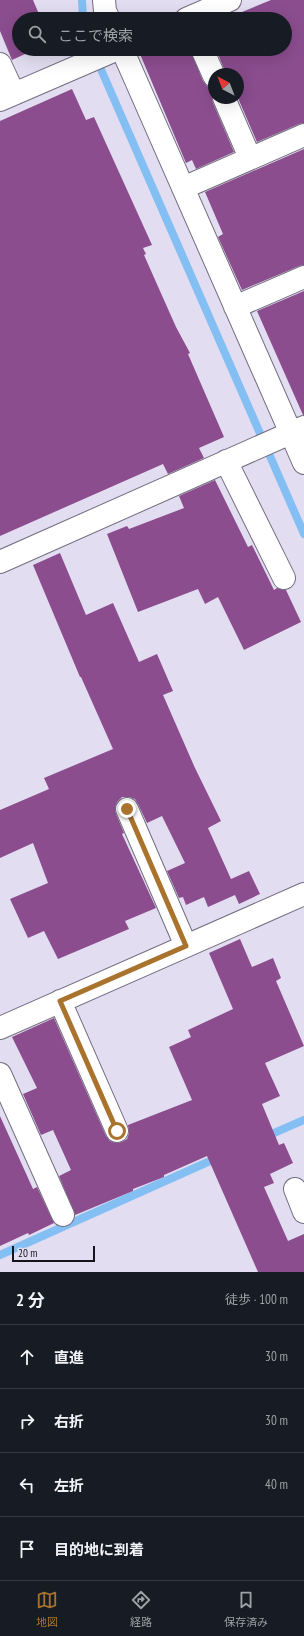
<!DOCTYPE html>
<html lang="ja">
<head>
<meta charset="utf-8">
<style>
  :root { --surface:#171b24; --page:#242831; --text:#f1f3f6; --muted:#9ea1a6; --line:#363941; --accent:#a9732e }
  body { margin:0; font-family:"PT Sans Narrow","Noto Sans JP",sans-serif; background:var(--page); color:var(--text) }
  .compass { position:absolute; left:208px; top:68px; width:36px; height:36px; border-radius:50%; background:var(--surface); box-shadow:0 4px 16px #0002; rotate:318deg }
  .scale { position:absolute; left:12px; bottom:10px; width:83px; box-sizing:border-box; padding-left:4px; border:2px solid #16141b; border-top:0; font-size:11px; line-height:14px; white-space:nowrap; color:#16141b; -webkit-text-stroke:3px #e3ddf1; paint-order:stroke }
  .stop { position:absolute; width:12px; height:12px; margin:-9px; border:3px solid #a9732e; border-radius:50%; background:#fff }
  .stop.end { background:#a9732e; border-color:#fff; box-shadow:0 1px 4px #0008 }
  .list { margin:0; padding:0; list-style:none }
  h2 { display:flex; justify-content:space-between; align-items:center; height:52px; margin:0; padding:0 16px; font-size:17px }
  h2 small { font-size:13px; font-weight:400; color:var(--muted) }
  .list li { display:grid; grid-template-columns:26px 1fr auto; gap:12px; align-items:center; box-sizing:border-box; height:64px; padding:0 16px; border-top:1px solid var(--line) }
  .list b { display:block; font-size:15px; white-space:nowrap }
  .list em { font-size:13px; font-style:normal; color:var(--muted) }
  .icon { flex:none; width:22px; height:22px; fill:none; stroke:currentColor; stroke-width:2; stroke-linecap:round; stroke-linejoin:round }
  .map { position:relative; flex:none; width:304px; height:1272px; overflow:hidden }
  .search { position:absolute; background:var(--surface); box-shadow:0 4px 16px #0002; left:12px; right:12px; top:12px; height:44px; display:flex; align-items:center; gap:10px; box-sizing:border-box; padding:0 14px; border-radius:22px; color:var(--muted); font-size:15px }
  .sheet { height:308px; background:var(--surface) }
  nav { display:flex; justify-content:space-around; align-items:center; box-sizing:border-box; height:56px; border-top:1px solid var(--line); background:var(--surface); font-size:11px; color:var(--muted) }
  nav a { display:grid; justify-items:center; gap:2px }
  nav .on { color:var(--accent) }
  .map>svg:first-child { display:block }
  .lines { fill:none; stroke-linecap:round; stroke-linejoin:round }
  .stream { stroke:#84bff4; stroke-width:8 }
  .building { fill:#8b4d8e }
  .minor-casing { stroke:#726d7e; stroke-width:24 }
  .minor { stroke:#fff; stroke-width:22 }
  .route { stroke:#a9732e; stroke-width:5 }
</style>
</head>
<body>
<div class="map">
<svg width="304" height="1272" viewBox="0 0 304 1272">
  <rect width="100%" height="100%" fill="#e3ddf1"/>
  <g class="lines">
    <path class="stream" d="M82,0l1,19
      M96,58l208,476
      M265,1137l39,-17
      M0,1255l219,-98"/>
  </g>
  <path class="building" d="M0,0h33l8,19h-22v30h17l-24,11 -12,-29z
    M271,0h33v123l-5,1 -42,18 -19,-44v-24h-12l-10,-25h69v-30h-60z
    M153,49h37l13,32 4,5 7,2 -2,9 1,6 21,49 -38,17 -4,-9 -6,3 -46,-109z
    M72,89l14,31 8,-3 58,128 -9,3 3,6 -2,1 32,72 14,26 -2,1 36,83 -25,11 5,10 -36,16 -5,-10 -163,72v-415z
    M304,149v116l-5,1 -57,24 -24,-53 5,-3 -18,-42z
    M304,291v124h-1l-46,-104z
    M215,480l33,67 4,-2 22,45 3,-2 9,2 15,32 -57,28 -26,-53 -13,7 -7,-15 -60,23 -31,-78 20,-8 2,3 55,-21 -5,-12z
    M60,553l26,62 27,-12 26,59 18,-8 16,37 -10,4 32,73 26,53 -13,7 23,51 18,-8 11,23 -21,10 -4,-9 -27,12 -4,-10 -18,8 -3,-8 -4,1 -12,-27 18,-8 -23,-47 -15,7 -9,-19 -3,-5 -6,-2h-7l-5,5 -2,6 1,6 8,19 -2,1 34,74 -31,13 4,8 -71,30 -14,-28 -16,7 -18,-39 38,-16 -15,-40 -33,15v-48l49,-21 -5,-11 69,-29 -32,-72h-1l-47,-112z
    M240,939l12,28 21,-9 8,20 -5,3 28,65 -39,17 15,33 -18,8 17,41 5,-2 9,20 -23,11 4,9 -10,4 24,54 16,-7v38h-46l-51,-116 -43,19v2l-31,12v2l-58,24 -16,-39 12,-6 -18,-40 -12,5 -18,-41 14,-6 -25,-51 42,-19 52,118 4,5 6,2 6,-1 5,-3 2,-6 -1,-8 64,-25 -23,-53 22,-10 -3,-7 45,-21 -24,-56z
    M0,1116l33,73 4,-2 17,36 -25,12 -1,-2 -28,13z"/>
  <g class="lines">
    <g class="minor-casing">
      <path id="minor" d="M104,0l1,11 4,8
        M186,19l44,-19
        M122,49l182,414
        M202,49l12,27
        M0,64l14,30
        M224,98l26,60
        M0,100l118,-51
        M183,188l121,-53
        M235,307l69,-30
        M226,461l58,117
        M0,562l304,-135
        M127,809l59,137
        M60,1001l57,130
        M0,1028l304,-134
        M0,1074l63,141
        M295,1189l9,23"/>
    </g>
    <use href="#minor" class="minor"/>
  </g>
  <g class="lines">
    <path class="route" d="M117,1131l-57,-130 126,-55 -59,-137"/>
  </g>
</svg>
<svg class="compass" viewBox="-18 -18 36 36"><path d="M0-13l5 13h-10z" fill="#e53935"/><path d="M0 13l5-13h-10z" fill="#9ea1a6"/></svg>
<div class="scale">20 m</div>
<div class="stop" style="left:117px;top:1131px"></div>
<div class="stop end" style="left:127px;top:809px"></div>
<div class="search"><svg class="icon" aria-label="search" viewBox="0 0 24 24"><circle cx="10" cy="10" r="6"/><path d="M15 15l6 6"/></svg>ここで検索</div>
</div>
<section class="sheet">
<h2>2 分<small>徒歩 · 100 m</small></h2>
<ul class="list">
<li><svg class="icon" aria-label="ahead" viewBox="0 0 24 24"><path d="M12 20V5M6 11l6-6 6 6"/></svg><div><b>直進</b></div><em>30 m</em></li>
<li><svg class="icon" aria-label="right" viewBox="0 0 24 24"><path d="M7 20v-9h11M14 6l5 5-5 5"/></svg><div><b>右折</b></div><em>30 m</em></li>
<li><svg class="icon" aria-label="left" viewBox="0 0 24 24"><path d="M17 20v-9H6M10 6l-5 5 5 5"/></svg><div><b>左折</b></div><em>40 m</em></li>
<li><svg class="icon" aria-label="arrive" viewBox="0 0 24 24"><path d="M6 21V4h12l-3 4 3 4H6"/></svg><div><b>目的地に到着</b></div></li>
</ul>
</section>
<nav>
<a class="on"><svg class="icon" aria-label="map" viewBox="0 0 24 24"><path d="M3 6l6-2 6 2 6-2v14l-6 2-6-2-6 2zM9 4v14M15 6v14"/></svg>地図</a>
<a><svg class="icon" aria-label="directions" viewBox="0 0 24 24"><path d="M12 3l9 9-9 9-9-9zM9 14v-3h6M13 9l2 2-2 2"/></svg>経路</a>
<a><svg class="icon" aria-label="saved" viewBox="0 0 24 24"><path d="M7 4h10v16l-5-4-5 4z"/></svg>保存済み</a>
</nav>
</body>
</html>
